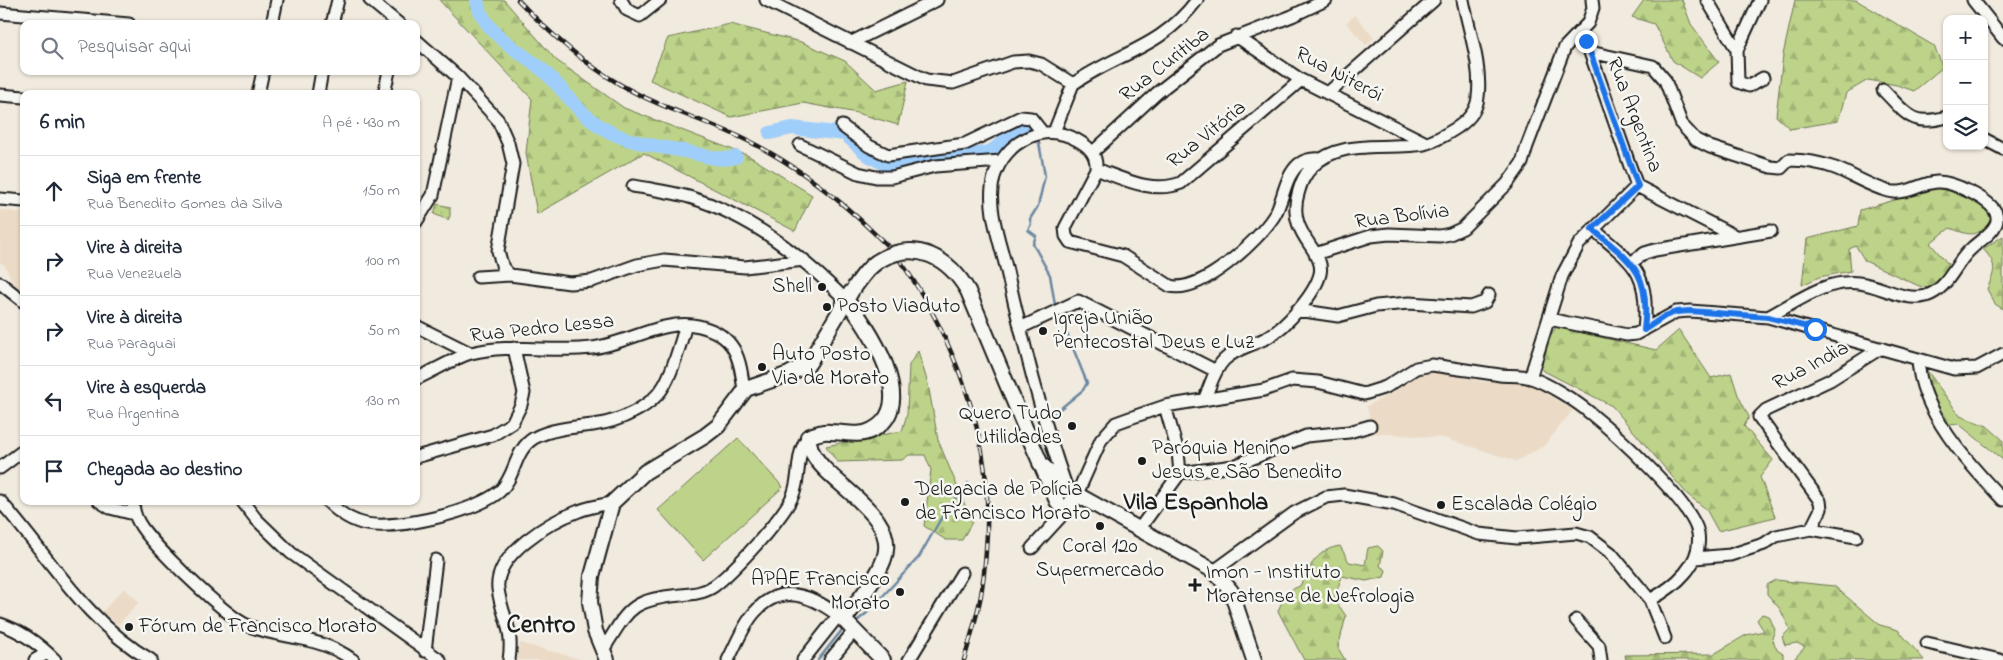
<!DOCTYPE html>
<html lang="pt">
<head>
<meta charset="utf-8">
<style>
  :root { --surface:#fff; --page:#f6f6f7; --text:#1f2937; --muted:#747a83; --line:#e0e1e3 }
  body { margin:0; font-family:"Indie Flower",sans-serif; background:var(--page); color:var(--text) }
  .controls { position:absolute; right:15px; top:15px; display:grid; overflow:hidden; border-radius:10px; box-shadow:0 1px 4px #0004 }
  .controls button { width:45px; height:45px; display:grid; place-items:center; padding:0; border:0; border-bottom:1px solid var(--line); background:var(--surface); color:var(--text); font:25px sans-serif }
  .stop { position:absolute; width:15px; height:15px; margin:-11px; border:4px solid #1a73e8; border-radius:50%; background:#fff }
  .stop.end { background:#1a73e8; border-color:#fff; box-shadow:0 1px 5px #0008 }
  .list { margin:0; padding:0; list-style:none }
  h2 { display:flex; justify-content:space-between; align-items:center; height:65px; margin:0; padding:0 20px; font-size:21px }
  h2 small { font-size:16px; font-weight:400; color:var(--muted) }
  .list li { display:grid; grid-template-columns:32px 1fr auto; gap:15px; align-items:center; box-sizing:border-box; height:70px; padding:0 20px; border-top:1px solid var(--line) }
  .list b { display:block; font-size:19px; white-space:nowrap }
  .list p { margin:0; font-size:16px; white-space:nowrap; color:var(--muted) }
  .list em { font-size:16px; font-style:normal; color:var(--muted) }
  .icon { flex:none; width:28px; height:28px; fill:none; stroke:currentColor; stroke-width:2; stroke-linecap:round; stroke-linejoin:round }
  .map { position:relative; flex:none; width:2003px; height:660px; overflow:hidden }
  .search { position:absolute; background:var(--surface); box-shadow:0 1px 4px #0004; left:20px; top:20px; width:400px; height:55px; display:flex; align-items:center; gap:12px; box-sizing:border-box; padding:0 18px; border-radius:10px; color:var(--muted); font-size:19px }
  .panel { position:absolute; background:var(--surface); box-shadow:0 1px 4px #0004; left:20px; top:90px; width:400px; height:415px; border-radius:10px }
  .map>svg:first-child { display:block }
  .built { fill:#ebdbc6 }
  .forest { fill:url(#forest-firs); stroke:#6c7852 }
  .park { fill:url(#park-dots); stroke:#6c7852 }
  .pitch { fill:#bdd389; stroke:#6c7852 }
  .lines { fill:none; stroke-linecap:round; stroke-linejoin:round }
  .stream { stroke:#6b87a2; stroke-width:2.5 }
  .river { stroke:#a0cefb; stroke-width:14 }
  .minor-casing { stroke:#1c1c1c; stroke-width:15 }
  .major-casing { stroke:#1c1c1c; stroke-width:18 }
  .minor { stroke:#f6f6f2; stroke-width:11 }
  .major { stroke:#f6f6f2; stroke-width:14 }
  .rail-casing { stroke:#1c1c1c; stroke-width:4.5 }
  .rail { stroke:#f6f6f2; stroke-width:2.5; stroke-dasharray:8; stroke-linecap:butt }
  .major-bridge-casing { stroke:#1c1c1c; stroke-width:18; stroke-linecap:butt }
  .major-bridge { stroke:#f6f6f2; stroke-width:14 }
  .route { stroke:#1a73e8; stroke-width:6 }
  .poi-dot { fill:#1c1c1c; stroke:#f6f6f2; stroke-width:2 }
  .labels { text-anchor:middle; dominant-baseline:central; stroke-width:5; stroke-linejoin:round; paint-order:stroke }
  .street-label { font-size:21px; fill:#1c1c1c; stroke:#f6f6f2 }
  .poi-label { font-size:21px; fill:#1c1c1c; stroke:#f6f6f2; text-anchor:start }
  .quarter-label { font-size:24px; font-weight:bold; fill:#1c1c1c; stroke:#f6f6f2 }
  .district-label { font-size:26px; font-weight:bold; fill:#1c1c1c; stroke:#f6f6f2 }
</style>
</head>
<body>
<div class="map">
<svg width="2003" height="660" viewBox="0 0 2003 660">
  <defs>
    <pattern id="forest-firs" width="22" height="20" patternUnits="userSpaceOnUse" patternTransform="scale(1.25)"><rect width="22" height="20" fill="#bdd389"/><path d="M5 1l3.5 6h-7zM16 11l3.5 6h-7z" fill="#a2b576"/></pattern>
    <pattern id="park-dots" width="8" height="8" patternUnits="userSpaceOnUse" patternTransform="scale(1.25)"><rect width="8" height="8" fill="#bdd389"/><path d="M2 2h.1M6 6h.1" fill="none" stroke="#a2b576" stroke-width="1.8" stroke-linecap="round"/></pattern>
  </defs>
  <rect width="100%" height="100%" fill="#f1eade"/>
  <filter id="ink" filterUnits="userSpaceOnUse"><feTurbulence type="fractalNoise" baseFrequency=".02" numOctaves="2"/><feDisplacementMap in="SourceGraphic" scale="10" xChannelSelector="R" yChannelSelector="G"/><feConvolveMatrix kernelMatrix="1 2 1 2 8 2 1 2 1" color-interpolation-filters="sRGB"/></filter>
  <g filter="url(#ink)">
    <path class="built" d="M1355,15l19,23 -8,7 -20,-22z
      M0,210l24,3v81l-10,-10 -10,-20 -4,-1z
      M1444,372l39,10h31l19,3 40,25 -29,36 -28,15 -72,-23 -71,-5 -6,-27 27,-14 25,-19z
      M124,588l15,14 -21,23 -16,-13z
      M520,643l64,17h-67z"/>
    <path class="forest" d="M439,0h65l52,60 68,48 125,48 63,39 -17,36 -151,-78 -107,61 -11,-61 6,-54z
      M1644,0h38l9,24 28,38 -19,16 -27,-17 -19,-37 -22,-7z
      M1795,0h61l78,46 9,21 -29,24 -17,-6 -29,-5 -22,13 -8,28 -48,8 -14,-13 7,-61z
      M730,24l71,18 44,19 31,29 32,-9 -10,44 -41,-12 -54,-10 -72,14 -81,-37 18,-42z
      M1940,187l47,20 5,8v9c-20,13 -20,12 -42,4l-20,15 18,21 -1,13 -14,12 -14,-3 -54,-25 -9,-15 -7,3 2,22 -32,6 -17,8 5,-46 51,-13 2,-16z
      M2003,236v73l-8,-5 -8,-15c8,-18 11,-24 -4,-40z
      M1556,327l100,23 23,-20 32,48 20,-5 7,22 11,22 -5,9 29,34 -13,17 15,40 -57,14 -12,-22 -19,-15 -75,-88 -70,-36 1,-20z
      M918,351l10,33 10,56 34,82 -10,18h-16l-22,-14 7,-56 -6,-15h-16l-7,5 -65,2 -11,-16 76,-15 5,-17 2,-49z
      M1926,369l34,47 27,10 16,14v20l-44,-36 -10,1c-13,-11 -26,-39 -23,-56z
      M1340,546l9,16 16,3 3,-17 10,-2 5,5 -3,15 6,4 -2,7 -18,4 -24,-5 -8,23 12,17 -8,32 7,12h-41l-26,-49 8,-19 14,-6c9,-20 18,-37 40,-40z
      M1776,580l58,6 46,39 18,5 26,30h-131l12,-13 -8,-4 -12,2 -3,-8 8,-8 -10,-20 -13,-15v-9z
      M1762,614l7,2 6,14 -3,8 5,12 6,4v6h-157l-1,-5 89,-1 32,-19 18,-4 -7,-11z"/>
    <path class="park" d="M437,204l13,3v9l-2,4 -14,-6z"/>
    <path class="pitch" d="M738,438l45,49 -80,73 -45,-50z"/>
    <g class="lines">
      <path class="stream" d="M1039,143l6,33 -7,30 -8,13 1,5 -3,6 8,6 -3,8 17,31 5,30
        M1055,413l28,-23 4,-7 -24,-60
        M857,621l11,-9 51,-55 28,-49 21,-25
        M818,660l24,-30"/>
      <path class="river" d="M477,0c4,31 41,50 63,68 16,13 28,30 42,44 32,31 66,32 106,40 14,3 34,10 48,5
        M770,133l22,-5 53,6 23,21 26,14c7,-3 14,-9 21,-11 23,-6 49,1 74,-6 14,-5 30,-34 44,-24"/>
      <g class="minor-casing">
        <path id="minor" d="M370,0l29,24
          M621,0l6,10 13,6 20,-16
          M766,0l160,80 27,3 60,-21 16,-1 12,3 32,20
          M1707,0l30,50
          M1760,0l-23,50 1,32 11,4 14,-8
          M1973,0l30,38
          M0,13l129,11
          M272,24l5,-24
          M332,24l6,-24
          M1236,36l65,44 125,63
          M416,40l42,37 40,43 10,23 5,21 -15,87 5,17 7,7
          M1586,41l51,145 98,50
          M850,43l87,-43
          M1590,52l63,14 12,14 17,45 14,15 14,7 61,20 10,1 8,-8c15,0 32,3 46,8 18,7 34,18 53,23 18,5 32,-8 49,-9 15,-1 53,17 59,31 1,3 2,7 0,11 -4,10 -17,17 -24,24 -17,14 -23,41 -46,48 -22,6 -46,-11 -67,-13 -34,-4 -62,19 -91,34
          M1883,90c24,24 28,37 64,27
          M1329,92l105,-92
          M258,94l5,-23
          M318,94l4,-23
          M384,94l5,-23
          M0,95l24,2
          M842,126l27,20 19,9 77,-11 56,-27 10,1 11,14
          M1054,132l19,-48c47,-33 86,-34 124,-84
          M1984,139l19,10
          M800,145l58,28 18,4h16l43,-11 66,-5
          M1093,152l64,-59 61,-48 74,-29 34,-16
          M1096,169c28,10 56,25 85,14l120,-103
          M633,186c18,3 38,6 56,11 63,19 111,58 157,103
          M0,199l24,2
          M416,222l17,-27 25,-118
          M1593,229c41,35 57,43 51,101
          M1315,254l56,-18 18,-2 51,2 10,-2 13,-6 44,-44 15,-21 5,-17 38,-99 23,-24 5,-15 -1,-8
          M1632,262l13,-9 10,-3 116,-19
          M478,277l32,-2 60,8 22,-2 45,-16 27,-5 81,7 59,-7
          M0,283l24,19
          M1297,310l41,6 38,-10 33,-3 62,4 14,-5 4,-7
          M1549,319l78,16 9,-1 40,-22 14,-1 78,6 186,52 23,-1 26,-14
          M416,326l54,27
          M1020,328l58,-27 138,70
          M1918,359c2,53 50,104 85,141
          M1530,378l32,-102 17,-32 58,-58
          M416,379c16,-7 40,-22 55,-26 39,-10 81,0 121,-5 35,-4 71,-30 107,-22 37,9 41,32 45,65
          M1204,400c6,-13 10,-30 20,-40 12,-12 30,-15 44,-23 18,-10 47,-43 52,-63 6,-24 -34,-39 -22,-80 3,-11 6,-19 14,-27 27,-29 76,-17 112,-23 12,-3 23,-10 34,-17 10,-7 19,-17 20,-30 4,-31 -9,-66 -15,-97
          M416,457l77,-22 19,-12 9,-18 3,-12 -10,-45
          M0,468l24,-18
          M1180,473l54,-7 72,-30 43,-4 21,-6
          M1067,489c-26,-72 -44,-148 -61,-222 -7,-28 -20,-62 -12,-90 11,-36 50,-56 83,-37 13,7 20,15 19,29l-31,59 1,8 4,6 53,14 47,30c31,8 88,-45 104,-70 10,-16 10,-39 25,-52 7,-5 14,-6 22,-5
          M1077,494l24,-54 15,-17 11,-4 38,-13 99,-16 28,-10 26,2 46,12 22,-7 30,-19 16,-3c23,3 46,7 68,10 10,1 22,0 31,3 16,5 45,23 59,35 25,20 103,91 108,120 5,31 -24,54 -48,67l-39,-47 -21,-16 -14,-4 -59,5 -38,-4 -85,-30 -50,-9 -18,2 -32,16 -80,58
          M0,501c49,55 85,121 151,159
          M99,501l11,7 24,6
          M133,501c0,8 2,15 6,22 12,21 88,95 110,103 37,14 69,9 104,34
          M242,501l14,18 35,34 149,107
          M327,501c11,11 24,20 39,23 31,6 110,-12 134,-33 16,-15 14,-41 34,-53 16,-9 41,-11 59,-13 25,-3 61,-18 73,-43 9,-17 14,-38 20,-57
          M1140,528l40,-55 -2,-21 -13,-46
          M1811,529l10,-20 -1,-8 -61,-84 7,-7 64,-30 51,-32
          M1032,548l33,-36
          M1695,558l35,-3 34,-11 12,-8 35,-7 45,8
          M1650,600l15,38
          M1576,620l23,26 2,14
          M0,624c22,7 39,20 55,36
          M1927,643l73,17
          M603,650c26,-41 26,-50 78,-55 11,-1 23,-2 33,-9 20,-15 70,-69 79,-91 8,-20 2,-40 15,-58
          M425,651l11,-91
          M35,660l12,-7
          M509,660c5,-33 -7,-42 -11,-71 -4,-35 53,-68 81,-78 10,-4 22,-6 33,-8
          M728,660c8,-15 15,-35 27,-48 27,-32 62,-14 89,8
          M803,660l35,-44
          M830,660l24,-29
          M909,660l53,-87"/>
      </g>
      <g class="major-casing">
        <path id="major" d="M846,300c22,26 75,106 26,130 -12,7 -28,2 -42,2 -7,-1 -15,2 -22,5 1,5 2,10 4,15 16,33 88,62 72,107 -8,22 -27,42 -40,61l39,40
          M1026,430l31,71 8,11 12,-18
          M1040,463l27,26 147,82 17,20 23,69
          M607,660l-12,-29 -5,-29 2,-26 20,-73 33,-31 60,-36 13,-10 28,-37 43,-15 20,-11 42,-71"/>
      </g>
      <use href="#minor" class="minor"/>
      <use href="#major" class="major"/>
      <g class="rail-casing">
        <path id="rail" d="M518,0c30,32 65,63 103,85 46,27 100,39 146,66 39,22 74,50 106,81 8,8 18,16 25,26 47,64 86,159 89,239 1,32 -1,67 -6,98 -4,22 -11,44 -17,65"/>
      </g>
      <use href="#rail" class="rail"/>
      <g class="major-bridge-casing">
        <path id="major-bridge" d="M854,288c7,-10 15,-22 26,-28 36,-21 69,-2 88,31l58,139"/>
      </g>
      <use href="#major-bridge" class="major-bridge"/>
    </g>
  </g>
  <g class="lines" filter="url(#ink)">
    <path class="route" d="M1586,41l52,145 -46,43c41,34 59,44 52,101l21,-14 11,-4 14,-1 78,6 47,12"/>
  </g>
  <g class="poi-dot">
    <circle cx="822" cy="287" r="5"/>
    <circle cx="827" cy="307" r="5"/>
    <circle cx="1043" cy="331" r="5"/>
    <circle cx="762" cy="367" r="5"/>
    <circle cx="1072" cy="426" r="5"/>
    <circle cx="1142" cy="461" r="5"/>
    <circle cx="905" cy="502" r="5"/>
    <circle cx="1441" cy="505" r="5"/>
    <circle cx="1100" cy="526" r="5"/>
    <path d="M1192.5 577.5h5v5h5v5h-5v5h-5v-5h-5v-5h5z"/>
    <circle cx="900" cy="592" r="5"/>
    <circle cx="129" cy="627" r="5"/>
  </g>
  <g class="labels">
    <g class="street-label">
      <text transform="translate(1165 65) rotate(-38)">Rua Curitiba</text>
      <text transform="translate(1339 75) rotate(28)">Rua Niterói</text>
      <text transform="translate(1634 115) rotate(69)">Rua Argentina</text>
      <text transform="translate(1207 135) rotate(-39)">Rua Vitória</text>
      <text transform="translate(1402 217) rotate(-7)">Rua Bolívia</text>
      <text transform="translate(542 329) rotate(-6)">Rua Pedro Lessa</text>
      <text transform="translate(1811 366) rotate(-28)">Rua India</text>
    </g>
    <g class="poi-label">
      <text x="812" y="287" text-anchor="end">Shell</text>
      <text x="837" y="307">Posto Viaduto</text>
      <text x="1053" y="319">Igreja União<tspan x="1053" dy="24">Pentecostal Deus e Luz</tspan></text>
      <text x="772" y="355">Auto Posto<tspan x="772" dy="24">Via de Morato</tspan></text>
      <text x="1062" y="414" text-anchor="end">Quero Tudo<tspan x="1062" dy="24">Utilidades</tspan></text>
      <text x="1152" y="449">Paróquia Menino<tspan x="1152" dy="24">Jesus e São Benedito</tspan></text>
      <text x="915" y="490">Delegacia de Polícia<tspan x="915" dy="24">de Francisco Morato</tspan></text>
      <text x="1451" y="505">Escalada Colégio</text>
      <text x="1100" y="547" text-anchor="middle">Coral 120<tspan x="1100" dy="24">Supermercado</tspan></text>
      <text x="1206" y="573">Imon - Instituto<tspan x="1206" dy="24">Moratense de Nefrologia</tspan></text>
      <text x="890" y="580" text-anchor="end">APAE Francisco<tspan x="890" dy="24">Morato</tspan></text>
      <text x="139" y="627">Fórum de Francisco Morato</text>
    </g>
    <g class="quarter-label">
      <text x="1196" y="503">Vila Espanhola</text>
    </g>
    <g class="district-label">
      <text x="541" y="626">Centro</text>
    </g>
  </g>
</svg>
<div class="controls">
<button>+</button>
<button>−</button>
<button><svg class="icon" aria-label="layers" viewBox="0 0 24 24"><path d="M12 4l9 5-9 5-9-5zM3 14l9 5 9-5"/></svg></button>
</div>
<div class="stop" style="left:1815px;top:329px"></div>
<div class="stop end" style="left:1586px;top:41px"></div>
<div class="search"><svg class="icon" aria-label="search" viewBox="0 0 24 24"><circle cx="10" cy="10" r="6"/><path d="M15 15l6 6"/></svg>Pesquisar aqui</div>
<section class="panel">
<h2>6 min<small>A pé · 430 m</small></h2>
<ul class="list">
<li><svg class="icon" aria-label="ahead" viewBox="0 0 24 24"><path d="M12 20V5M6 11l6-6 6 6"/></svg><div><b>Siga em frente</b><p>Rua Benedito Gomes da Silva</p></div><em>150 m</em></li>
<li><svg class="icon" aria-label="right" viewBox="0 0 24 24"><path d="M7 20v-9h11M14 6l5 5-5 5"/></svg><div><b>Vire à direita</b><p>Rua Venezuela</p></div><em>100 m</em></li>
<li><svg class="icon" aria-label="right" viewBox="0 0 24 24"><path d="M7 20v-9h11M14 6l5 5-5 5"/></svg><div><b>Vire à direita</b><p>Rua Paraguai</p></div><em>50 m</em></li>
<li><svg class="icon" aria-label="left" viewBox="0 0 24 24"><path d="M17 20v-9H6M10 6l-5 5 5 5"/></svg><div><b>Vire à esquerda</b><p>Rua Argentina</p></div><em>130 m</em></li>
<li><svg class="icon" aria-label="arrive" viewBox="0 0 24 24"><path d="M6 21V4h12l-3 4 3 4H6"/></svg><div><b>Chegada ao destino</b></div></li>
</ul>
</section>
</div>
</body>
</html>
